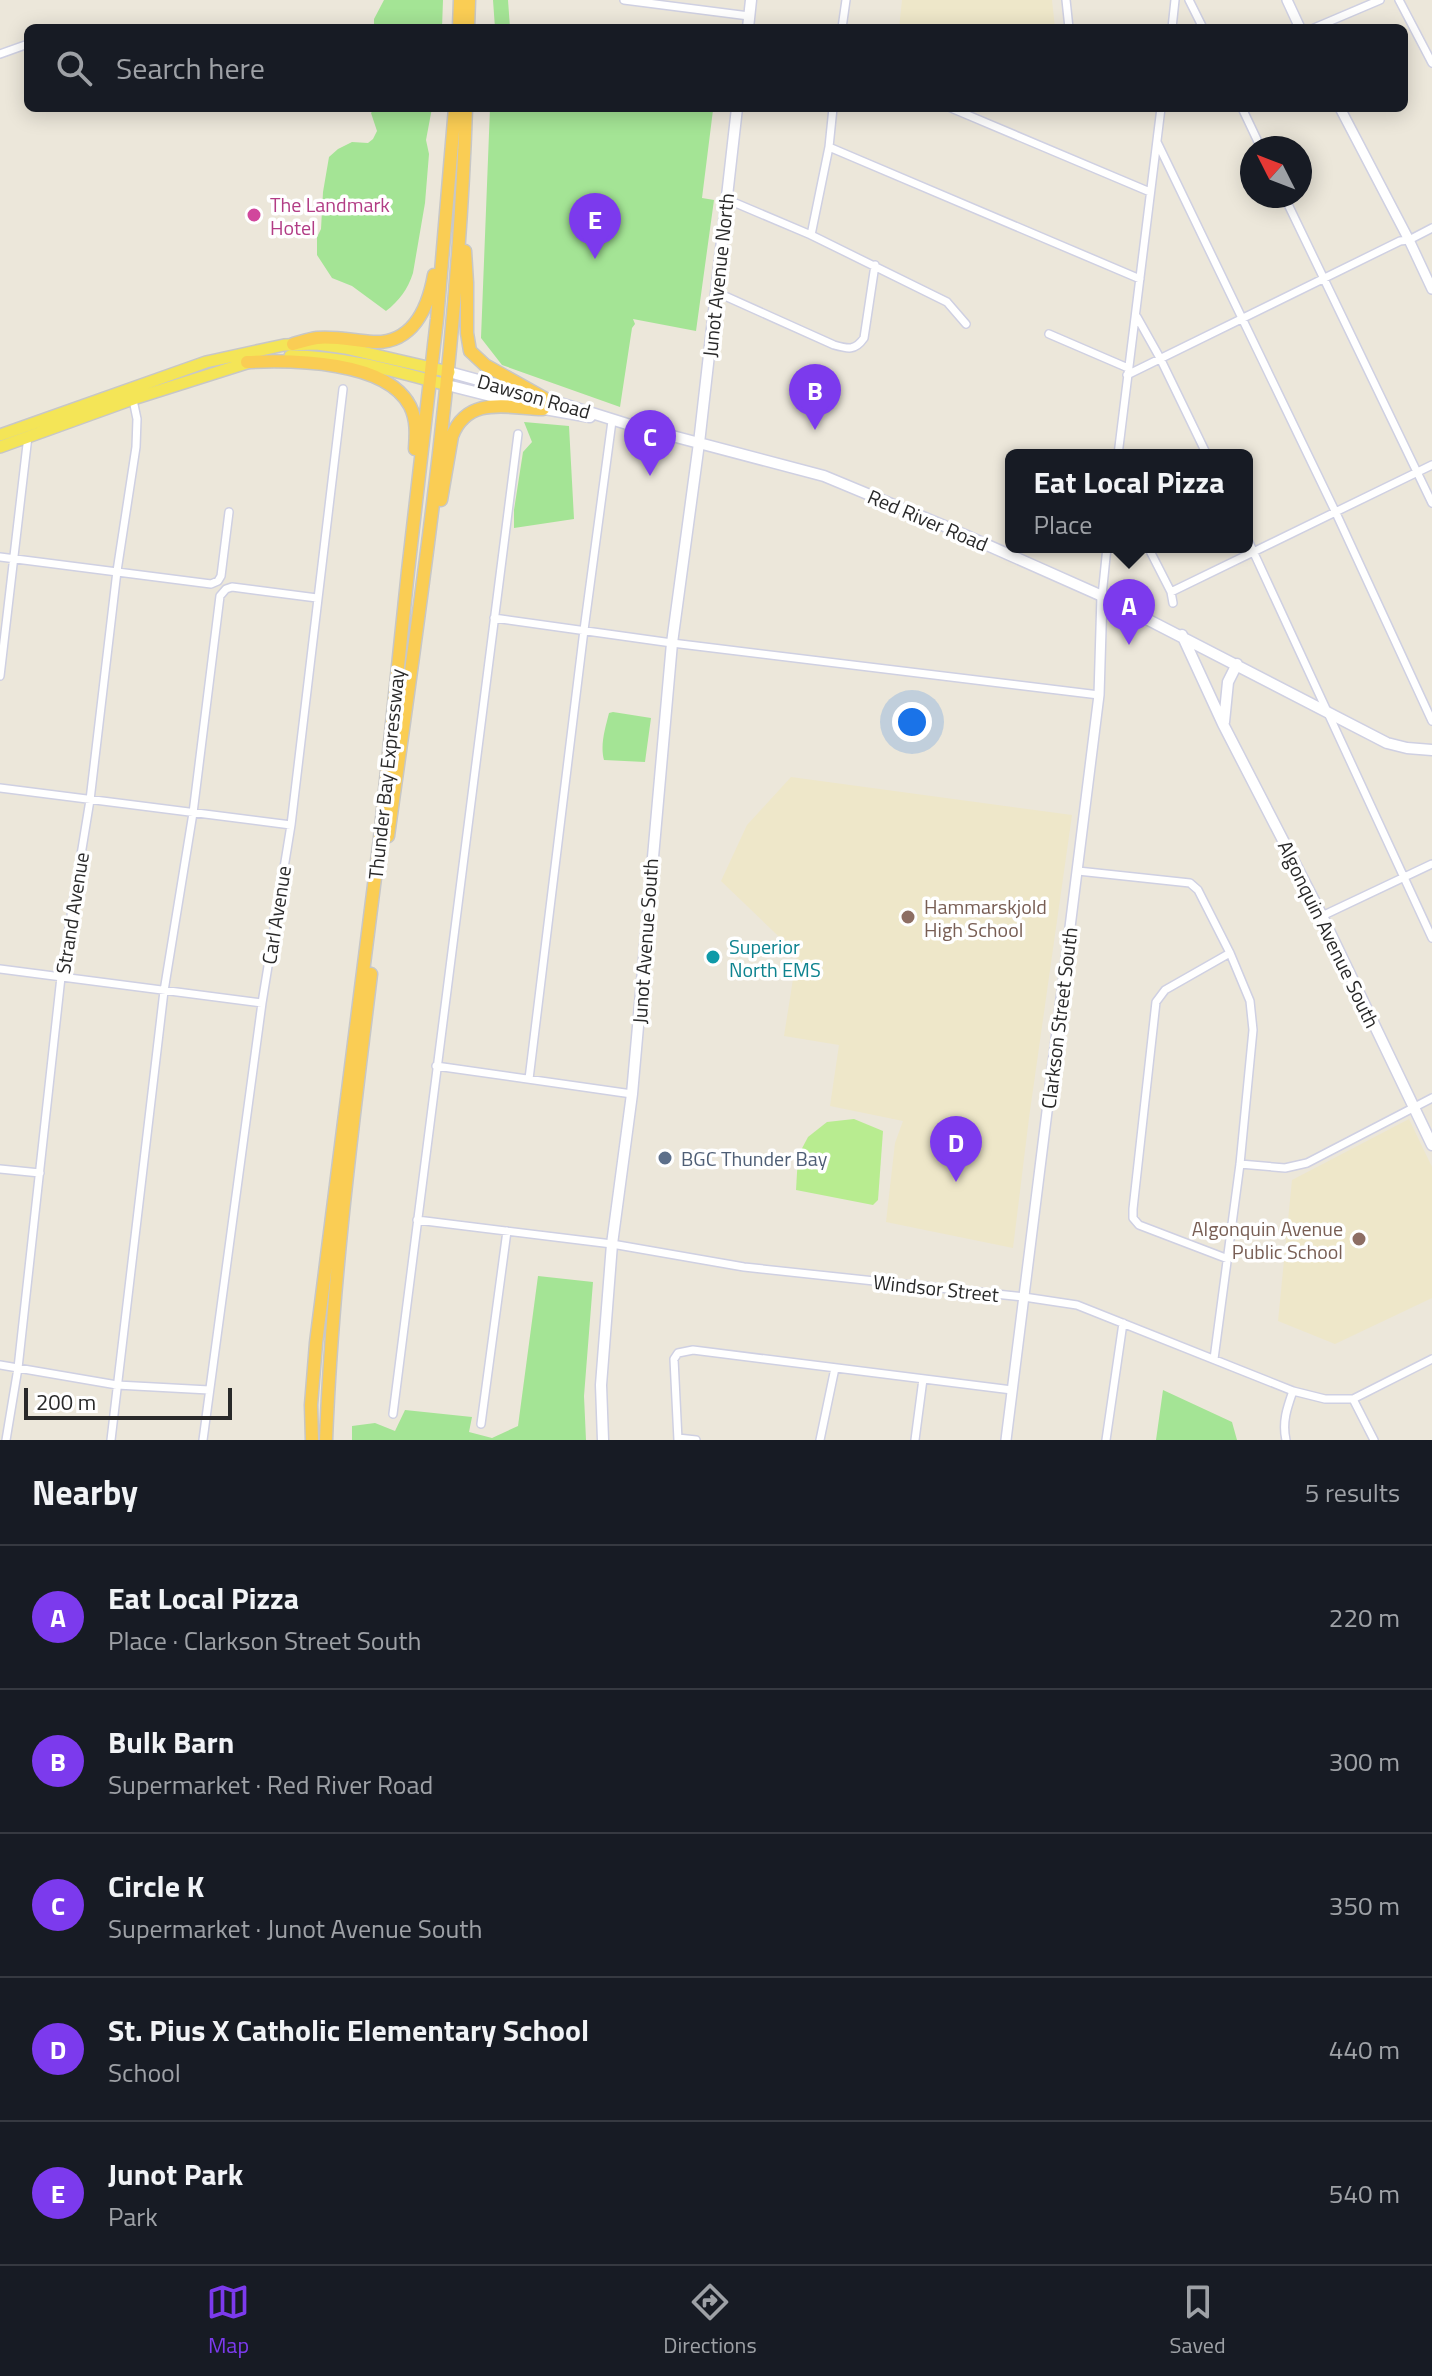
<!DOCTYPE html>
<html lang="en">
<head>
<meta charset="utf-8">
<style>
  :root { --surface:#171b24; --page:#242831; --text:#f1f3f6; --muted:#9ea1a6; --line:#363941; --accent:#7c3aed }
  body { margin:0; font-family:"Titillium Web",sans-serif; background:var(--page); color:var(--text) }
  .compass { position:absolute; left:1240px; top:136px; width:72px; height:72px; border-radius:50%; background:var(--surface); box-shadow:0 4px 20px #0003; rotate:312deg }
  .scale { position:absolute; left:24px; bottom:20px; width:208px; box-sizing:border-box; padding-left:8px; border:4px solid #292929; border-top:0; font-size:22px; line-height:28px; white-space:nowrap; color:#292929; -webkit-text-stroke:6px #fff; paint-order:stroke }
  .you { position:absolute; left:912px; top:722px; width:28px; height:28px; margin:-20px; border:6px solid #fff; border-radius:50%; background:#1a73e8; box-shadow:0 0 0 12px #1a73e833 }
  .badge { display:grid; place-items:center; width:52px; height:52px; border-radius:50%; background:var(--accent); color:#fff; font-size:26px; font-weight:700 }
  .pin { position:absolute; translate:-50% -66px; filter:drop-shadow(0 2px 4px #0008) }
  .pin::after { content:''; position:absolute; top:42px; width:28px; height:24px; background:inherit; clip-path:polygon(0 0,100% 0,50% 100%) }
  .popup { position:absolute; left:1005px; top:449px; width:248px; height:104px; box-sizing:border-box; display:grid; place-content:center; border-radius:12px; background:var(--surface); filter:drop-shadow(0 2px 6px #0005); font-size:26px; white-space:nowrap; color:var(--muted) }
  .popup b { font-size:30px; color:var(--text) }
  .popup::after { content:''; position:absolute; left:50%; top:100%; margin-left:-16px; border:16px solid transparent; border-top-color:var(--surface) }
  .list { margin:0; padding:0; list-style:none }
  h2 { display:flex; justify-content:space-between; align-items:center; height:104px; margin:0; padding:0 32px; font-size:34px }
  h2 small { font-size:26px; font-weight:400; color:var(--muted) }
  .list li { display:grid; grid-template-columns:52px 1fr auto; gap:24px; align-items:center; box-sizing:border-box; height:144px; padding:0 32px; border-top:2px solid var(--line) }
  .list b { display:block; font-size:30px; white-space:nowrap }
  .list p { margin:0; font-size:26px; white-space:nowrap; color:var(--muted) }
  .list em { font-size:26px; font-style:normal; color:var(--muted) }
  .icon { flex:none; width:44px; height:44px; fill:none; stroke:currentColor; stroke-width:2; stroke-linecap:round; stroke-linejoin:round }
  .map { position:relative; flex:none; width:1432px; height:1440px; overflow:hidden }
  .search { position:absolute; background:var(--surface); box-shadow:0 4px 20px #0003; left:24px; right:24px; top:24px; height:88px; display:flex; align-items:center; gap:20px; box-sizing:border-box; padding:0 28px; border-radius:12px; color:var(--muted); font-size:30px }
  .sheet { height:824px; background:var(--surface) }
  nav { display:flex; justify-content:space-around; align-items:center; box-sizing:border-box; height:112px; border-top:2px solid var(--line); background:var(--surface); font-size:22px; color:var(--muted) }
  nav a { display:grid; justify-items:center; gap:4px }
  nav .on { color:var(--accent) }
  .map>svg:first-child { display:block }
  .education { fill:#eee7c9 }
  .green { fill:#a4e495 }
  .pitch { fill:#b8ec90 }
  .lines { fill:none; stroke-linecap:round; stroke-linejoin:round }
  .minor-casing { stroke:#cfd0e2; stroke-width:10 }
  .tertiary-casing { stroke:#cfd0e2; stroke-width:12 }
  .secondary-casing { stroke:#cfd0e2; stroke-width:13 }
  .primary-casing { stroke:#c7c7c7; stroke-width:14 }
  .trunk-casing { stroke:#c7c7c7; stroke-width:15 }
  .minor { stroke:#fff; stroke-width:7 }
  .tertiary { stroke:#fff; stroke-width:9 }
  .secondary { stroke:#fff; stroke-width:10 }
  .primary { stroke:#f4e557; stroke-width:11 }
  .trunk { stroke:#facd54; stroke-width:12 }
  .hotel-dot { fill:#d1479c; stroke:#fff; stroke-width:3 }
  .education-dot { fill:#8d6e63; stroke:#fff; stroke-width:3 }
  .culture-dot { fill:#0f9aa8; stroke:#fff; stroke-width:3 }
  .service-dot { fill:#5c6f8a; stroke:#fff; stroke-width:3 }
  .labels { text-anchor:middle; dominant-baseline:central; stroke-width:7; stroke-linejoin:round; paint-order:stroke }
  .hotel-label { font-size:20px; fill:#b23c85; stroke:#fff; text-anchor:start }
  .street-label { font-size:20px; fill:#292929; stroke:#fff }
  .education-label { font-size:20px; fill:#785e54; stroke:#fff; text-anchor:start }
  .culture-label { font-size:20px; fill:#0d838f; stroke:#fff; text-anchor:start }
  .service-label { font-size:20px; fill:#4e5e75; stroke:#fff; text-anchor:start }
</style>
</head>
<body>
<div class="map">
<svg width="1432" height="1440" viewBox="0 0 1432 1440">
  <rect width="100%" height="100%" fill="#ece7da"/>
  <path class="education" d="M902,0h150l3,28h-156z
    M791,777l281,38 -43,303 -16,130 -127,-26 9,-79 8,-22 -73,-15 9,-61 -55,-9 13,-82 -76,-73 26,-56z
    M1409,1119l23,48v131l-97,46 -57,-23 14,-141z"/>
  <path class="green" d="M384,0h59l-1,28h-68v-9z
    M493,0h15l2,28h-15z
    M375,108h57l-6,32 3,14 -4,49 -12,70c-5,16 -14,28 -27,38l-34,-25 -20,-8 -15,-23v-18l4,-8 2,-37 6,-35 9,-8 14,-7 16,1 5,-4 4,-8 -6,-18z
    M490,108h235v2h-12l-11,88 12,2 -18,131 -63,-12 2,5 -3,4 -12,79 -118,-42 -21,-27z
    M524,422l45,4 5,93 -60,9v-18l9,-58 9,-10z
    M613,712l38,6 -6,44 -41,-2c-4,-15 1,-31 5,-47z
    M538,1276l55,6 -9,114 2,44h-234v-14l23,-3 20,8 10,-21 67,7 -3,15 23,6 26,-12z
    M1163,1390l69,32 5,18h-81z"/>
  <path class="pitch" d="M854,1119l29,12 -5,69 -5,5 -77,-15 2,-34 10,-19 19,-15z"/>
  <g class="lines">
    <g class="minor-casing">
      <path id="minor" d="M624,0l125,16
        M1066,0l3,28
        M1189,0l14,28
        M1399,0l33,63
        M842,28l4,-28
        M1172,28l3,-28
        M1314,28l66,-28
        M0,54l28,-10
        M951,108l199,84
        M1242,108l19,40
        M1157,142l179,371 96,208
        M829,147l311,132
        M1284,196l148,307
        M726,199l85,36 136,67 19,22
        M811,235l18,-88 4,-39
        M716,292l118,53c14,4 21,6 30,-7l11,-73
        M1137,317l23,41 47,97
        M1049,334l79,34
        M1127,375l273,-134 9,-1 23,-12
        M1118,455l43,-347
        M1247,538l185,400
        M1148,547l23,45 2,11
        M0,557l211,27 7,-3 3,-5 8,-64
        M1171,592l261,-127
        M1102,596l5,-49
        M494,618l178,25 427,52
        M0,676l28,-240
        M0,788l291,37
        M1078,871l112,12 8,7 32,63 20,48 3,29 -13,134 -26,195
        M1322,916l110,-52
        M0,969l262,34
        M436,1066l196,28
        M529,1079l55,-449 28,-209
        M1240,1164l45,4 22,-5 125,-65
        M0,1169l40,4
        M417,1220l195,24 132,23 280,30 53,8 216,86 32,8h28l79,-40
        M1228,1259l-89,-34 -6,-7v-9l23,-207 9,-12 65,-37
        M0,1365l117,20 92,5
        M1353,1399l21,41
        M393,1414l125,-980
        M481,1424l26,-193
        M678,1438l18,2
        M6,1440l12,-72 43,-391 29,-177 27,-229 19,-124 1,-28 -5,-24
        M111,1440l53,-449 29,-178 27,-217 6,-7 6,-2 85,11
        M203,1440l59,-437 29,-178 52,-436
        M678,1440l-4,-81 4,-6 15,-3 319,40
        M820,1440l15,-72
        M915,1440l8,-61
        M1106,1440l17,-117
        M1286,1440c-4,-18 1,-32 7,-49"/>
    </g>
    <g class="tertiary-casing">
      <path id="tertiary" d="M1287,0l13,28
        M1340,108l69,132 23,49
        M1006,1440l93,-745 3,-99"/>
    </g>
    <g class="secondary-casing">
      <path id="secondary" d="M748,28l3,-28
        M449,372l95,26 83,26 197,52 118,49 160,71 285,147 20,5 25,2
        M447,385l72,18
        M539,408l51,9
        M1182,635l41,89 99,192 110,229
        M1224,722l4,-40 9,-18
        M603,1440l-2,-55 11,-141 20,-150 40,-451 27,-200 38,-335"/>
    </g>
    <g class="primary-casing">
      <path id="primary" d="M290,356c53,0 106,15 157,29
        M0,435l206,-73 78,-17 33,-1 28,4 104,24
        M0,447l133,-48 120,-38"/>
    </g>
    <g class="trunk-casing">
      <path id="trunk" d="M459,28l1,-28
        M468,28l1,-28
        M465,251l2,32v50l3,18 15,14 59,33
        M293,344c8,-2 16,-5 24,-6 19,-2 38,3 56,4 40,2 55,-34 61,-67
        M247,362c45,-2 139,-2 163,44 7,14 6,28 5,43
        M441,500l11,-64c16,-41 56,-28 91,-27
        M388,836c34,-242 70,-484 78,-728
        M312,1440l-1,-35 5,-62 64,-505 28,-267 29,-252 18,-211
        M326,1440c6,-156 26,-311 45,-466"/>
    </g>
    <use href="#minor" class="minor"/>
    <use href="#tertiary" class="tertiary"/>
    <use href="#secondary" class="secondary"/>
    <use href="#primary" class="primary"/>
    <use href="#trunk" class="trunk"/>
  </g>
  <circle class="hotel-dot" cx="254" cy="215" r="8"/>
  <g class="education-dot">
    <circle cx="908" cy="917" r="8"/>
    <circle cx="1359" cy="1239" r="8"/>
  </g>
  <circle class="culture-dot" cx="713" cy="957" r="8"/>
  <circle class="service-dot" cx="665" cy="1158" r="8"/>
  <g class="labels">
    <g class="hotel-label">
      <text x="270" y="204">The Landmark<tspan x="270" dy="23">Hotel</tspan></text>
    </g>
    <g class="street-label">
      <text transform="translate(718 275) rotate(-84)">Junot Avenue North</text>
      <text transform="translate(534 396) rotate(16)">Dawson Road</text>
      <text transform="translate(928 520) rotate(23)">Red River Road</text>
      <text transform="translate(386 774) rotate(-84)">Thunder Bay Expressway</text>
      <text transform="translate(72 913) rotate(-81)">Strand Avenue</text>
      <text transform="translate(276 915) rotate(-81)">Carl Avenue</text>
      <text transform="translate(1329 934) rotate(64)">Algonquin Avenue South</text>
      <text transform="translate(645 941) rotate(-86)">Junot Avenue South</text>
      <text transform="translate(1059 1018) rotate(-83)">Clarkson Street South</text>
      <text transform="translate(936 1288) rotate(6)">Windsor Street</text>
    </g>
    <g class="education-label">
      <text x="924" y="906">Hammarskjold<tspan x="924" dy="23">High School</tspan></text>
      <text x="1343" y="1228" text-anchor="end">Algonquin Avenue<tspan x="1343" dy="23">Public School</tspan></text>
    </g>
    <g class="culture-label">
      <text x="729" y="946">Superior<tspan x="729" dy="23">North EMS</tspan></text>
    </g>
    <g class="service-label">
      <text x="681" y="1158">BGC Thunder Bay</text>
    </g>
  </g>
</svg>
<svg class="compass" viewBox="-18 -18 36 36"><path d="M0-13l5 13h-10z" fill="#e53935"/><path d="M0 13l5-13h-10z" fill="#9ea1a6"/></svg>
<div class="scale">200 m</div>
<div class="you"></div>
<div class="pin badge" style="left:1129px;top:645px">A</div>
<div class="popup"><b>Eat Local Pizza</b>Place</div>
<div class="pin badge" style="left:815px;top:430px">B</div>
<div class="pin badge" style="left:650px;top:476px">C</div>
<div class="pin badge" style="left:956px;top:1182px">D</div>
<div class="pin badge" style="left:595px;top:259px">E</div>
<div class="search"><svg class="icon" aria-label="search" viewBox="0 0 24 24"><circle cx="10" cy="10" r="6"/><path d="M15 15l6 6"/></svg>Search here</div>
</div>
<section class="sheet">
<h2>Nearby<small>5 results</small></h2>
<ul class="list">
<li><span class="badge">A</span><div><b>Eat Local Pizza</b><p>Place · Clarkson Street South</p></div><em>220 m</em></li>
<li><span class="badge">B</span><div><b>Bulk Barn</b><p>Supermarket · Red River Road</p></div><em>300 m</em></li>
<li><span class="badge">C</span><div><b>Circle K</b><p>Supermarket · Junot Avenue South</p></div><em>350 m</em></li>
<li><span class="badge">D</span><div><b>St. Pius X Catholic Elementary School</b><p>School</p></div><em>440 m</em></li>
<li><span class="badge">E</span><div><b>Junot Park</b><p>Park</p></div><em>540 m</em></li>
</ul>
</section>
<nav>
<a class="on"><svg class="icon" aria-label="map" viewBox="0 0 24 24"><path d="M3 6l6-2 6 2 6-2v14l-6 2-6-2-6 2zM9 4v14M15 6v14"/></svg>Map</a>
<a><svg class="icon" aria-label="directions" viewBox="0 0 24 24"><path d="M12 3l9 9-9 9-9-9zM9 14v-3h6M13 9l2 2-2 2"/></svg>Directions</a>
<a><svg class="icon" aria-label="saved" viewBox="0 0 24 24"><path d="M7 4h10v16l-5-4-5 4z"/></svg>Saved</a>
</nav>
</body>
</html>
